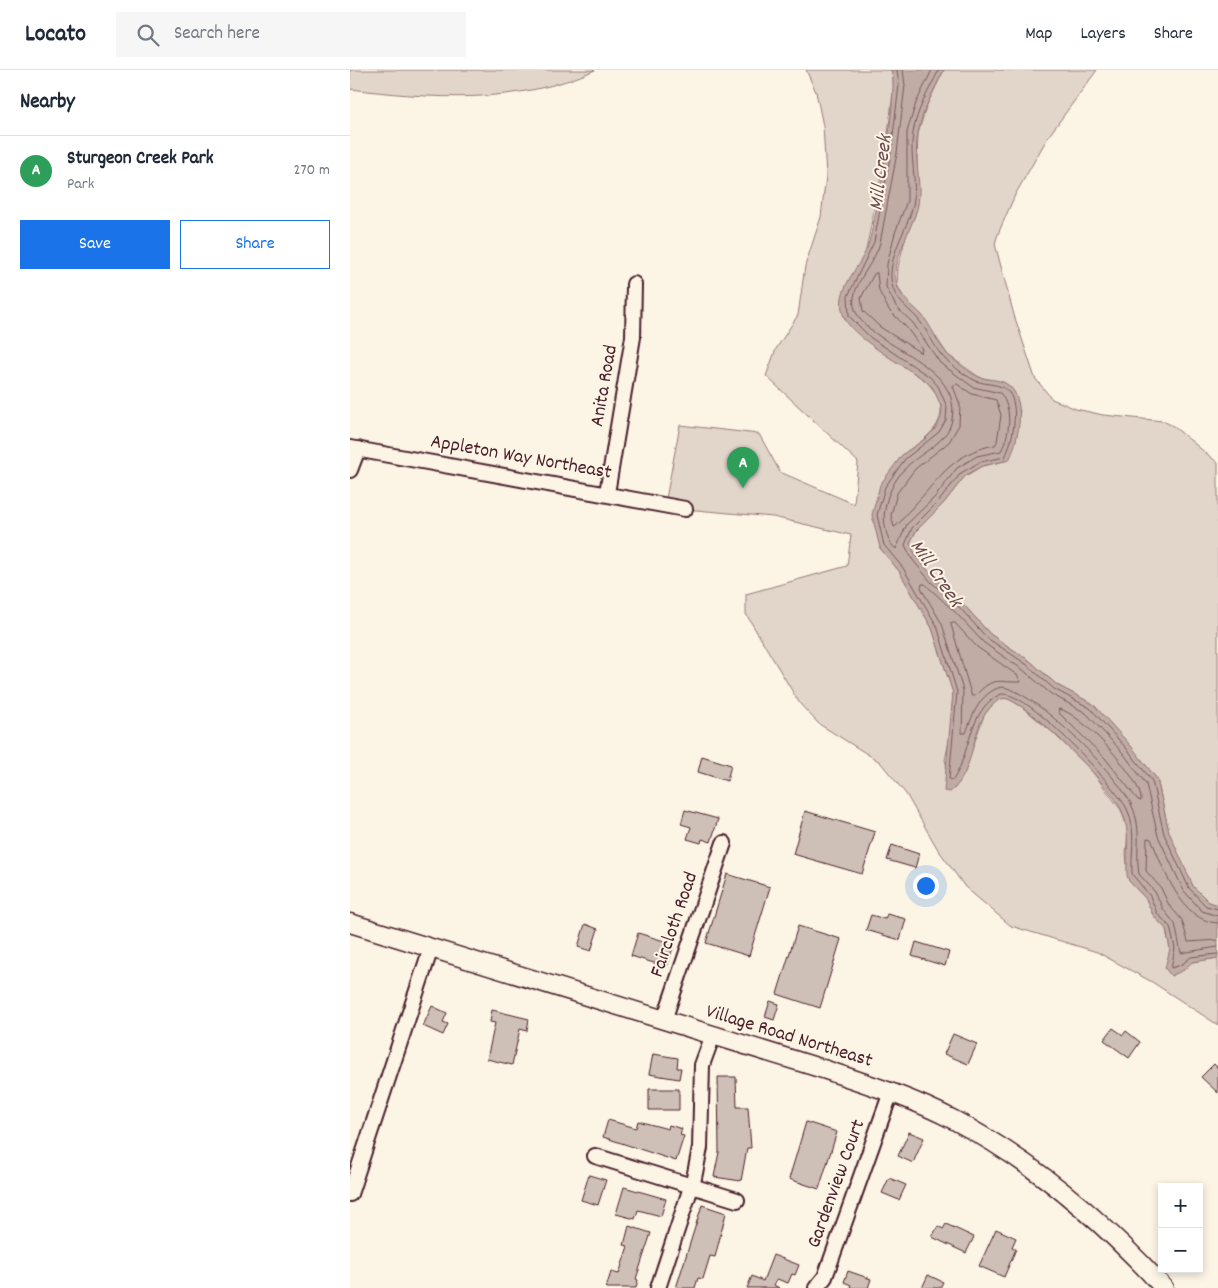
<!DOCTYPE html>
<html lang="en">
<head>
<meta charset="utf-8">
<style>
  :root { --surface:#fff; --page:#f6f6f7; --text:#1f2937; --muted:#747a83; --line:#e0e1e3; --accent:#1a73e8 }
  body { margin:0; font-family:Dekko,sans-serif; background:var(--page); color:var(--text) }
  .controls { position:absolute; right:15px; bottom:15px; display:grid; overflow:hidden; border-radius:0px; box-shadow:0 2px 8px #0003 }
  .controls button { width:45px; height:45px; display:grid; place-items:center; padding:0; border:0; border-bottom:1px solid var(--line); background:var(--surface); color:var(--text); font:25px sans-serif }
  .you { position:absolute; left:575px; top:815px; width:18px; height:18px; margin:-12px; border:4px solid #fff; border-radius:50%; background:#1a73e8; box-shadow:0 0 0 8px #1a73e833 }
  .badge { display:grid; place-items:center; width:32px; height:32px; border-radius:50%; background:var(--accent); color:#fff; font-size:16px; font-weight:700 }
  .pin { position:absolute; translate:-50% -41px; filter:drop-shadow(0 1px 2px #0008) }
  .pin::after { content:''; position:absolute; top:26px; width:18px; height:15px; background:inherit; clip-path:polygon(0 0,100% 0,50% 100%) }
  .list { margin:0; padding:0; list-style:none }
  h2 { display:flex; justify-content:space-between; align-items:center; height:65px; margin:0; padding:0 20px; font-size:21px }
  h2 small { font-size:16px; font-weight:400; color:var(--muted) }
  .list li { display:grid; grid-template-columns:32px 1fr auto; gap:15px; align-items:center; box-sizing:border-box; height:70px; padding:0 20px; border-top:1px solid var(--line) }
  .list b { display:block; font-size:19px; white-space:nowrap }
  .list p { margin:0; font-size:16px; white-space:nowrap; color:var(--muted) }
  .list em { font-size:16px; font-style:normal; color:var(--muted) }
  .actions { display:flex; gap:10px; padding:15px 20px }
  .actions a { flex:1; padding:11px 0; border:1px solid var(--accent); border-radius:0px; text-align:center; font-size:18px; color:var(--accent) }
  .actions .main { background:var(--accent); color:#fff }
  .icon { flex:none; width:28px; height:28px; fill:none; stroke:currentColor; stroke-width:2; stroke-linecap:round; stroke-linejoin:round }
  .map { position:relative; flex:none; width:868px; height:1218px; overflow:hidden }
  header { display:flex; align-items:center; gap:30px; box-sizing:border-box; height:70px; padding:0 25px; background:var(--surface); border-bottom:1px solid var(--line) }
  header strong { font-size:24px }
  nav { display:flex; gap:28px; margin-inline-start:auto; font-size:18px }
  .search { width:350px; height:45px; background:var(--page); display:flex; align-items:center; gap:12px; box-sizing:border-box; padding:0 18px; border-radius:0px; color:var(--muted); font-size:19px }
  main { display:flex }
  aside { flex:1; background:var(--surface) }
  .map>svg:first-child { display:block }
  .green { fill:#e2d5ca; stroke:#967a7a }
  .water { fill:#c0aca5; stroke:#917474 }
  .lines { fill:none; stroke-linecap:round; stroke-linejoin:round }
  .shore { stroke:#79575c; stroke-width:1 }
  .building { fill:#cfc0b7; stroke:#4a1f2b }
  .minor-casing { stroke:#4a1f2b; stroke-width:18 }
  .major-casing { stroke:#4a1f2b; stroke-width:21 }
  .minor { stroke:#fcf5e5; stroke-width:14 }
  .major { stroke:#fcf5e5; stroke-width:18 }
  .labels { text-anchor:middle; dominant-baseline:central; stroke-width:4; stroke-linejoin:round; paint-order:stroke }
  .street-label { font-size:20px; fill:#4a1f2b; stroke:#fcf5e5 }
  .water-label { font-size:21px; font-style:italic; fill:#6d4950; stroke:#fcf5e5 }
</style>
</head>
<body>
<header>
<strong>Locato</strong>
<div class="search"><svg class="icon" aria-label="search" viewBox="0 0 24 24"><circle cx="10" cy="10" r="6"/><path d="M15 15l6 6"/></svg>Search here</div>
<nav><a>Map</a><a>Layers</a><a>Share</a></nav>
</header>
<main>
<aside>
<h2>Nearby<small></small></h2>
<ul class="list">
<li><span class="badge" style="background:#2e9e5b">A</span><div><b>Sturgeon Creek Park</b><p>Park</p></div><em>270 m</em></li>
</ul>
<div class="actions"><a class="main">Save</a><a>Share</a></div>
</aside>
<div class="map">
<svg width="868" height="1218" viewBox="0 0 868 1218">
  <rect width="100%" height="100%" fill="#fcf5e5"/>
  <filter id="ink" filterUnits="userSpaceOnUse"><feTurbulence type="fractalNoise" baseFrequency=".02" numOctaves="2"/><feDisplacementMap in="SourceGraphic" scale="10" xChannelSelector="R" yChannelSelector="G"/><feConvolveMatrix kernelMatrix="1 2 1 2 8 2 1 2 1" color-interpolation-filters="sRGB"/></filter>
  <g filter="url(#ink)">
    <path class="green" d="M0,0h245c-77,35 -163,29 -245,19z
      M456,0h85l3,14 -8,67 -20,99 2,92 58,39c25,27 17,45 -11,65 -5,3 -12,7 -14,12 -10,29 -14,61 -21,90l19,23 33,57 21,65 -3,44 -5,23 9,29 10,-16 20,-58 10,-12 8,-5 7,1 13,8 30,25 39,38 30,40 7,20 -2,24 3,27 17,18 7,16 13,14 4,20 13,21 9,-8 26,-4v67l-66,-43 -55,-30 -86,-26 -46,-39 -28,-39 -31,-54 -26,-32 -61,-38 -19,-20 -54,-90v-20l101,-28 4,-31 -78,-18 -88,-8 -20,-5 15,-79 79,9 21,38 74,32 4,-42 -92,-86 10,-27 22,-34 7,-49 16,-49 5,-41 -3,-50 -7,-34z
      M594,0h153l-49,67 -33,58 -17,39 -3,10 19,71 21,63 17,21 24,10 27,6 60,6 10,5 45,37v442l-9,-3 -16,-16 -13,-27 -11,-27 -12,-53 -64,-75 -36,-19 -27,-24 -40,-27 -26,-29 -29,-26 -19,-23 -6,-13 6,-12 27,-27 22,-28 17,-10 27,-6 11,-49 -15,-28 -26,-6 -31,-22 -27,-40 -15,-14 -9,-16 1,-18 8,-31 9,-21 3,-81 8,-27z"/>
    <path class="water" d="M541,0h53c-10,20 -22,41 -26,63 -5,24 4,49 0,72 -5,23 -28,56 -21,80 4,13 15,20 24,29 11,12 16,30 27,41 8,7 22,18 31,22 8,3 19,2 26,6 24,13 13,59 4,77l-27,6 -17,10 -22,28 -27,27 -6,12 6,13 19,23 29,26 26,29 40,27 27,24 36,19 38,42 26,33 12,53 24,54 16,16 9,3v53l-26,4 -8,8 -13,6 -6,-8 5,-19 -4,-20 -13,-14 -7,-16 -17,-18 -2,-6c-1,-22 4,-43 -5,-64 -11,-25 -87,-101 -112,-111 -6,-3 -10,-1 -14,2 -28,21 -18,69 -46,90l-6,-1 9,-98 -21,-65 -33,-57 -19,-23 -8,-33 8,-30 22,-30 23,-16 10,-10 6,-11 1,-10 -9,-20 -7,-7c-20,-14 -70,-41 -81,-62 -14,-29 17,-51 24,-77 7,-25 31,-153 22,-172z"/>
    <g class="lines">
      <path class="shore" d="M547,0l2,15 -8,67 -17,90 -26,54 1,20 22,22 59,39 8,9 9,21 -1,13 -7,12 -34,27 -20,28 -8,28 7,30 19,23 34,58 20,66 -8,87 4,1c17,-25 16,-71 46,-85 23,-12 115,91 127,112 11,21 5,45 6,67l18,22 7,17 13,14 5,21 -4,20 10,-3 10,-8 27,-3
        M553,0l2,15 -8,68 -17,90c-5,19 -23,35 -26,54 -8,47 110,59 98,122 -3,21 -26,31 -40,43 -18,14 -31,42 -27,64 2,9 3,17 11,23l11,-25 28,-27 22,-29 20,-12 24,-5c9,-17 12,-42 -1,-58l-27,-6 -33,-24 -27,-40 -16,-15 -11,-21 1,-23 8,-31 12,-32v-69l9,-29 16,-33
        M589,0c-10,20 -23,41 -26,63 -4,24 5,49 0,72 -6,26 -27,53 -21,80 3,15 16,23 25,33 11,12 16,29 28,41 8,7 24,20 34,23 7,2 16,2 23,5 21,9 11,54 3,70l-25,5 -19,11 -22,28 -27,27 -7,17 7,14 19,23 29,26 27,30 39,26 28,25 36,19 37,41 25,32 12,53 25,54 17,18 12,3
        M527,203l2,18 10,19 18,18 15,21 -1,4 -41,-26 -17,-16 -2,-13 13,-24z
        M607,314l15,10 24,6 5,15 -4,27 -2,3c-45,8 -58,38 -88,68 -4,5 -8,12 -13,14l-3,-12 6,-22 18,-24 34,-27 10,-17 1,-20 -7,-19z
        M601,553h4l22,24 40,28 4,7c-23,1 -27,-7 -46,14h-3z
        M709,639c21,3 85,71 82,92l-3,-1 -33,-42 -46,-45z
        M868,846l-16,-5 -18,-20 -26,-55 -12,-52 -23,-31 -37,-40 -35,-19 -29,-25 -38,-26 -28,-30 -31,-29h-3l-1,4 21,36 21,66 -1,43h4c7,-19 14,-40 35,-46 31,1 119,90 131,119 11,26 3,43 7,68l16,18 8,17 12,15 6,29 37,-6
        M868,853c-37,-1 -55,-56 -67,-84l-4,-1 -1,33 15,17 8,17 13,15 6,22 30,-2"/>
    </g>
    <path class="building" d="M352,686l29,9 -4,16 -29,-9z
      M335,740l33,9 -7,23 -9,-3 -1,4 -14,-4 4,-12 -10,-3z
      M455,741l70,21 -13,42 -69,-20z
      M542,775l27,9 -4,14 -28,-8z
      M377,804l43,13 -21,69 -43,-13z
      M537,844l19,5 -6,21 -34,-10 5,-15 14,4z
      M235,854l13,5 -7,22 -13,-4z
      M448,856l43,13 -21,69 -43,-14z
      M288,863l36,11 -7,23 -36,-11z
      M566,872l33,10 -4,14 -33,-10z
      M420,931l9,3 -5,16 -9,-3z
      M82,936l15,7 -4,9 5,2 -5,11 -20,-9z
      M142,940l37,9 -2,12 -7,-2 -8,36 -25,-6 8,-36 -5,-1z
      M763,958l10,7 3,-4 14,11 -11,16 -25,-18z
      M603,964l24,10 -9,20 -24,-10z
      M303,984l25,4 -1,10h4l-2,11 -30,-5z
      M864,994l4,4v25l-17,-16z
      M368,1007h18l1,30h11l3,41h-4l-6,33 -27,-4 5,-25z
      M299,1019h30v21h-30z
      M258,1050l28,8 2,-7 30,8 1,-4 13,4 -2,6 4,1 -8,25 -73,-24z
      M456,1052l31,10 -18,57 -30,-10z
      M559,1062l15,6 -11,25 -15,-7z
      M239,1105l17,5 -8,25 -17,-5z
      M539,1108l17,7 -7,15 -17,-7z
      M274,1117l42,12 -5,17 -23,-6 -3,9 -19,-5z
      M352,1135l24,8 -11,44 -5,-1 -7,23 -5,-1 -3,10h-19z
      M596,1154l28,13 -8,16 -34,-16 6,-11 5,3z
      M279,1156l22,7 -15,46 2,1 -2,8h-30l5,-16 8,2 9,-28 -4,-1z
      M646,1159l20,9 -4,9 4,2 -12,28 -25,-11z
      M423,1185l26,10 -4,10 -3,-1 -4,9 -11,-4 -3,6 5,3h-32l5,-12 11,5z
      M498,1201l23,8 -3,9h-18l1,-3 -7,-3z
      M578,1205l15,7 -3,6h-18z"/>
    <g class="lines">
      <g class="minor-casing">
        <path id="minor" d="M0,378l335,61
          M0,400l8,-21
          M257,423l26,-156 1,-53
          M314,950l60,-177
          M245,1086l142,44
          M0,1124l81,-246
          M308,1218l36,-110 6,-30 2,-83 11,-30
          M466,1218l9,-11 66,-185"/>
      </g>
      <g class="major-casing">
        <path id="major" d="M0,853l473,146c45,15 89,29 131,51 80,42 150,102 210,168"/>
      </g>
      <use href="#minor" class="minor"/>
      <use href="#major" class="major"/>
    </g>
  </g>
  <g class="labels">
    <g class="street-label">
      <text transform="translate(255 316) rotate(-80)">Anita Road</text>
      <text transform="translate(171 388) rotate(10)">Appleton Way Northeast</text>
      <text transform="translate(325 855) rotate(-71)">Faircloth Road</text>
      <text transform="translate(439 967) rotate(17)">Village Road Northeast</text>
      <text transform="translate(487 1114) rotate(-70)">Gardenview Court</text>
    </g>
    <g class="water-label">
      <text transform="translate(532 103) rotate(-83)">Mill Creek</text>
      <text transform="translate(585 504) rotate(56)">Mill Creek</text>
    </g>
  </g>
</svg>
<div class="controls">
<button>+</button>
<button>−</button>
</div>
<div class="you"></div>
<div class="pin badge" style="left:393px;top:418px;background:#2e9e5b">A</div>
</div>
</main>
</body>
</html>
